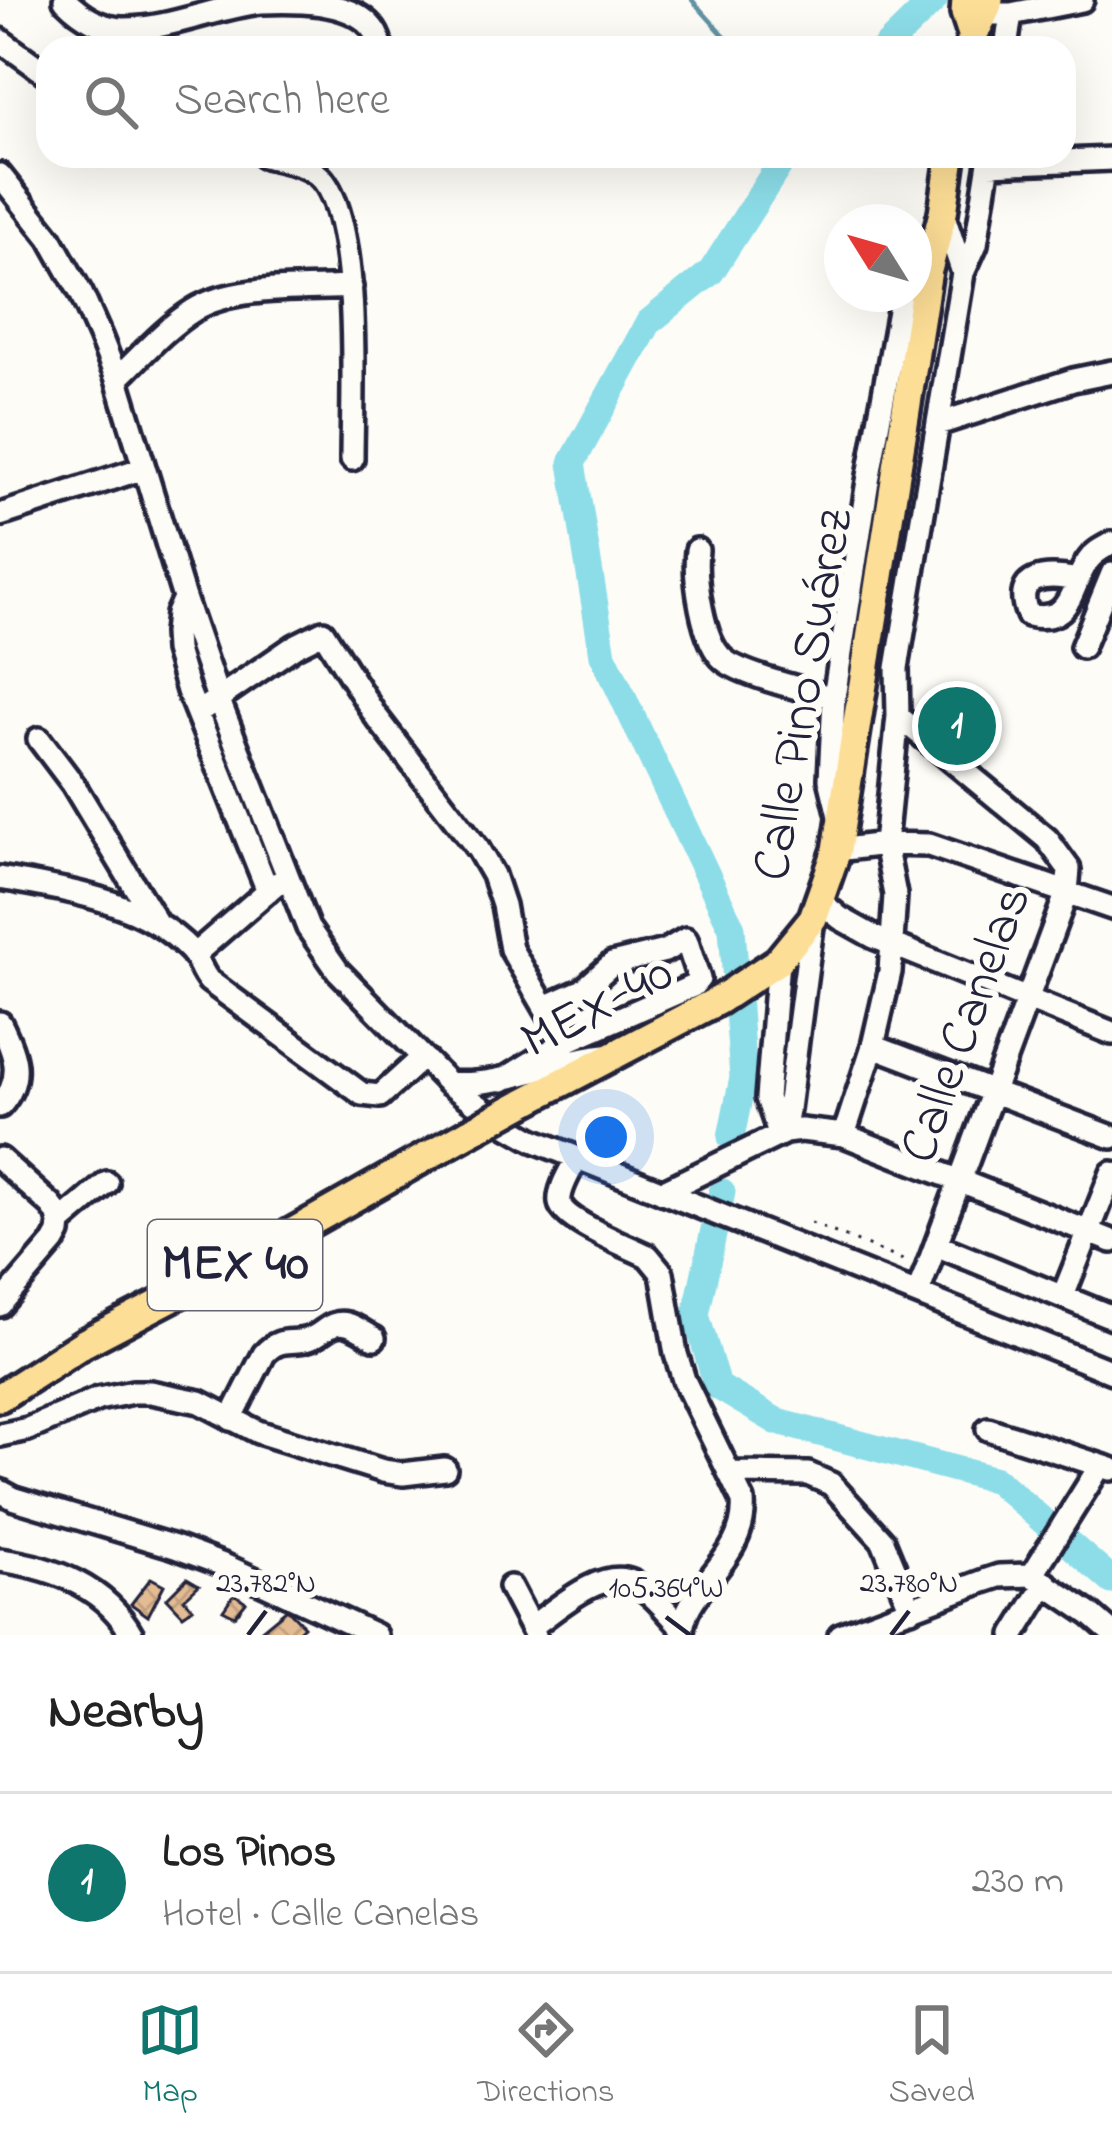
<!DOCTYPE html>
<html lang="en">
<head>
<meta charset="utf-8">
<style>
  :root { --surface:#fff; --page:#f6f6f6; --text:#222; --muted:#767676; --line:#e0e0e0; --accent:#0f766e }
  body { margin:0; font-family:"Indie Flower",sans-serif; background:var(--page); color:var(--text) }
  .compass { position:absolute; left:824px; top:204px; width:108px; height:108px; border-radius:50%; background:var(--surface); box-shadow:0 12px 48px #0002; rotate:307deg }
  .you { position:absolute; left:606px; top:1137px; width:42px; height:42px; margin:-30px; border:9px solid #fff; border-radius:50%; background:#1a73e8; box-shadow:0 0 0 18px #1a73e833 }
  .badge { display:grid; place-items:center; width:78px; height:78px; border-radius:50%; background:var(--accent); color:#fff; font-size:39px; font-weight:700 }
  .pin { position:absolute; translate:-50% -50%; border:6px solid #fff; box-shadow:0 3px 12px #0006 }
  .list { margin:0; padding:0; list-style:none }
  h2 { display:flex; justify-content:space-between; align-items:center; height:156px; margin:0; padding:0 48px; font-size:51px }
  h2 small { font-size:39px; font-weight:400; color:var(--muted) }
  .list li { display:grid; grid-template-columns:78px 1fr auto; gap:36px; align-items:center; box-sizing:border-box; height:180px; padding:0 48px; border-top:3px solid var(--line) }
  .list b { display:block; font-size:45px; white-space:nowrap }
  .list p { margin:0; font-size:39px; white-space:nowrap; color:var(--muted) }
  .list em { font-size:39px; font-style:normal; color:var(--muted) }
  .icon { flex:none; width:66px; height:66px; fill:none; stroke:currentColor; stroke-width:2; stroke-linecap:round; stroke-linejoin:round }
  .map { position:relative; flex:none; width:1112px; height:1635px; overflow:hidden }
  .search { position:absolute; background:var(--surface); box-shadow:0 12px 48px #0002; left:36px; right:36px; top:36px; height:132px; display:flex; align-items:center; gap:30px; box-sizing:border-box; padding:0 42px; border-radius:36px; color:var(--muted); font-size:45px }
  .sheet { height:336px; background:var(--surface) }
  nav { display:flex; justify-content:space-around; align-items:center; box-sizing:border-box; height:168px; border-top:3px solid var(--line); background:var(--surface); font-size:33px; color:var(--muted) }
  nav a { display:grid; justify-items:center; gap:6px }
  nav .on { color:var(--accent) }
  .map>svg:first-child { display:block }
  .lines { fill:none; stroke-linecap:round; stroke-linejoin:round }
  .stream { stroke:#6292a3; stroke-width:4.5 }
  .river { stroke:#8cdde8; stroke-width:27 }
  .building { fill:url(#building-cross-hatch); stroke:#22223b; stroke-width:3 }
  .minor-casing { stroke:#22223b; stroke-width:30 }
  .major-casing { stroke:#22223b; stroke-width:36 }
  .path { stroke:#22223b; stroke-width:3; stroke-dasharray:3 9; stroke-linecap:butt }
  .minor { stroke:#fdfcf7; stroke-width:21 }
  .major { stroke:#fdde96; stroke-width:27 }
  .major-bridge-casing { stroke:#22223b; stroke-width:36; stroke-linecap:butt }
  .major-bridge { stroke:#fdde96; stroke-width:27 }
  .ticks { fill:none; stroke:#22223b; stroke-width:4.5 }
  .labels { text-anchor:middle; dominant-baseline:central; stroke-width:12; stroke-linejoin:round; paint-order:stroke }
  .shield { fill:#fdfcf7; stroke:#646373; stroke-width:3 }
  .shield-label { font-size:51px; font-weight:bold; fill:#22223b }
  .street-label { font-size:54px; fill:#22223b; stroke:#fdfcf7 }
  .ticks-label { font-size:30px; text-anchor:middle; fill:#22223b; stroke:#fdfcf7; stroke-width:12; stroke-linejoin:round; paint-order:stroke }
</style>
</head>
<body>
<div class="map">
<svg width="1112" height="1635" viewBox="0 0 1112 1635">
  <defs>
    <pattern id="building-cross-hatch" width="8" height="8" patternUnits="userSpaceOnUse" patternTransform="scale(3)"><rect width="8" height="8" fill="#e4bc94"/><path d="M0 0l8 8M0 8l8-8" fill="none" stroke="#c3a180"/></pattern>
  </defs>
  <rect width="100%" height="100%" fill="#fdfcf7"/>
  <filter id="ink" filterUnits="userSpaceOnUse"><feTurbulence type="fractalNoise" baseFrequency=".00833" numOctaves="2"/><feDisplacementMap in="SourceGraphic" scale="24" xChannelSelector="R" yChannelSelector="G"/><feConvolveMatrix kernelMatrix="1 2 1 2 8 2 1 2 1" color-interpolation-filters="sRGB"/></filter>
  <g filter="url(#ink)">
    <g class="lines">
      <path class="stream" d="M692,0l43,48"/>
      <path class="river" d="M885,48l49,-48
        M731,1137l12,-59 -11,-150 -129,-273 -31,-192 77,-141 62,-50 74,-116
        M722,1192l-26,123 21,71 61,36 218,58 116,101"/>
    </g>
    <path class="building" d="M951,686l26,25 -17,30 -30,-31z
      M151,1578l13,7 -16,31 -17,-12z
      M187,1578l12,7 -15,14 9,9 -10,7 -16,-17z
      M234,1594l12,8 -11,14 -12,-6z
      M287,1609l17,17 -10,9h-32l-3,-3z"/>
    <g class="lines">
      <g class="minor-casing">
        <path id="minor" d="M65,0c16,16 34,28 57,29 47,1 93,-22 139,-27 39,-2 113,-2 120,46
          M971,14h40l71,-14
          M0,40l48,35
          M1006,48l5,-34
          M264,156c17,4 38,7 53,18 46,36 35,227 35,285
          M989,164l123,-5
          M0,175l50,63 31,55 19,43 17,43 67,219 34,100 90,230 30,43 110,112 50,37 35,20 579,232
          M943,213l20,60
          M117,379c24,-23 48,-51 77,-69 40,-25 110,-20 157,-23
          M938,424l135,-44 39,-8
          M0,515l144,-47
          M697,550c-3,27 5,92 27,110 20,16 83,30 110,38
          M1077,580c-29,-6 -66,-6 -49,35 45,10 41,-27 60,-54 6,-9 15,-13 24,-18
          M184,598l-7,16 -2,19 1,17 12,41 80,200
          M1082,647l30,-73
          M197,713l98,-67 28,-14 52,83 103,134 15,26 10,30 8,44 54,93
          M898,716l149,123 22,30 -2,23 -149,401
          M39,739l34,45 83,138
          M840,820l-10,-41 4,-81 33,-211 35,-193
          M837,850l48,-6 44,1 183,63
          M0,878c65,12 141,21 190,72 9,9 10,21 19,31l153,113 18,2 42,-38
          M821,902l19,16 34,19 238,96
          M195,954l82,-71
          M778,961l-11,137 10,29 8,5
          M0,1023c15,30 25,55 0,83
          M873,1046l239,91
          M503,1080l62,-38 128,-56 6,-7 -13,-40 -21,12 -53,13 -29,26 -38,17
          M448,1083c55,5 104,-23 157,-28
          M785,1132l28,-213
          M844,1135l29,-89 17,-74 5,-77 -10,-51 13,-128 -1,-48 66,-395 13,-29 14,-88
          M577,1158c-6,12 -19,31 -17,45 3,18 70,44 88,53l14,17 14,81 8,26 59,121c5,60 -62,87 -61,134
          M0,1159l51,46 6,8 3,10
          M662,1192l123,-60 16,-2 43,5 268,106
          M936,1245l176,72
          M1063,1296l49,-123
          M0,1305l54,-63 5,-9 1,-10 47,-40
          M231,1419l33,-65c17,-19 27,-8 47,-16 13,-5 20,-18 36,-14 9,2 19,10 27,14
          M988,1429l123,40
          M0,1435l28,-6 70,-30 35,-7h17l50,10 58,30 125,39 20,3 42,-5
          M731,1473l77,1 23,10 52,57 28,68
          M0,1491l15,8 160,48 51,19 149,69
          M0,1560c52,7 106,27 132,75
          M1032,1575l58,39 22,19
          M510,1587l25,48
          M531,1627c25,-17 69,-59 101,-45 19,8 35,30 50,45
          M840,1635l144,-54 15,-5 33,-1 68,-109
          M1014,1635l32,-52"/>
      </g>
      <g class="major-casing">
        <path id="major" d="M966,0l-1,13 7,21
          M969,48c4,-18 16,-29 20,-48
          M523,1103l196,-103 59,-39 35,-43 24,-68 91,-580 15,-57 8,-57
          M0,1397l84,-54 165,-86 221,-125"/>
      </g>
      <path class="path" d="M811,1223l99,40"/>
      <use href="#minor" class="minor"/>
      <use href="#major" class="major"/>
      <g class="major-bridge-casing">
        <path id="major-bridge" d="M470,1132l53,-29"/>
      </g>
      <use href="#major-bridge" class="major-bridge"/>
    </g>
  </g>
  <path class="ticks" d="M666,1617l24,18M248,1635l18,-24M891,1635l18,-24"/>
  <g class="labels">
    <rect class="shield" x="148" y="1220" width="174" height="90" rx="9"/>
    <g class="shield-label">
      <text x="235" y="1265">MEX 40</text>
    </g>
    <g class="street-label">
      <text transform="translate(806 695) rotate(-80)">Calle Pino Suárez</text>
      <text transform="translate(598 1009) rotate(-28)">MEX-40</text>
      <text transform="translate(968 1025) rotate(-70)">Calle Canelas</text>
    </g>
  </g>
  <g class="ticks-label">
    <text x="266" y="1592">23.782°N</text>
    <text x="909" y="1592">23.780°N</text>
    <text x="666" y="1597">105.364°W</text>
  </g>
</svg>
<svg class="compass" viewBox="-18 -18 36 36"><path d="M0-13l5 13h-10z" fill="#e53935"/><path d="M0 13l5-13h-10z" fill="#767676"/></svg>
<div class="you"></div>
<div class="pin badge" style="left:957px;top:726px">1</div>
<div class="search"><svg class="icon" aria-label="search" viewBox="0 0 24 24"><circle cx="10" cy="10" r="6"/><path d="M15 15l6 6"/></svg>Search here</div>
</div>
<section class="sheet">
<h2>Nearby<small></small></h2>
<ul class="list">
<li><span class="badge">1</span><div><b>Los Pinos</b><p>Hotel · Calle Canelas</p></div><em>230 m</em></li>
</ul>
</section>
<nav>
<a class="on"><svg class="icon" aria-label="map" viewBox="0 0 24 24"><path d="M3 6l6-2 6 2 6-2v14l-6 2-6-2-6 2zM9 4v14M15 6v14"/></svg>Map</a>
<a><svg class="icon" aria-label="directions" viewBox="0 0 24 24"><path d="M12 3l9 9-9 9-9-9zM9 14v-3h6M13 9l2 2-2 2"/></svg>Directions</a>
<a><svg class="icon" aria-label="saved" viewBox="0 0 24 24"><path d="M7 4h10v16l-5-4-5 4z"/></svg>Saved</a>
</nav>
</body>
</html>
